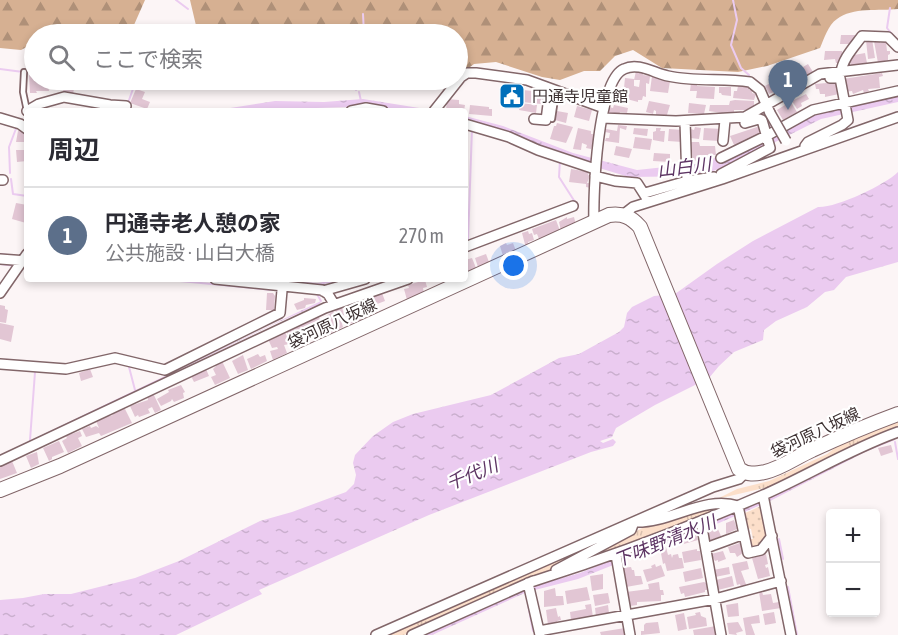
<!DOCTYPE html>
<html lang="ja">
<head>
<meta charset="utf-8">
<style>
  :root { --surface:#fff; --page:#f2f2f3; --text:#2b2b33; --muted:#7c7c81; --line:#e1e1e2; --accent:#2563eb }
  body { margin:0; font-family:"Asap Condensed","Noto Sans JP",sans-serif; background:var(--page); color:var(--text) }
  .controls { position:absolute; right:18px; bottom:18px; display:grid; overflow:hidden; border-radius:6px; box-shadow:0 3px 9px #0003 }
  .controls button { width:54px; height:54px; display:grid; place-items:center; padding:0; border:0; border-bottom:2px solid var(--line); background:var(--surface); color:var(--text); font:30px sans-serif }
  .you { position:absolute; left:514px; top:266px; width:21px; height:21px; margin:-15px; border:4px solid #fff; border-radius:50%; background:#1a73e8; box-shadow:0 0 0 9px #1a73e833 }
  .badge { display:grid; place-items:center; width:39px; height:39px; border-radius:50%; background:var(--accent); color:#fff; font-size:20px; font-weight:700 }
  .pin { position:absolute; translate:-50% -50px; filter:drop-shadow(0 2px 3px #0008) }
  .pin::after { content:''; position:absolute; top:32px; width:21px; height:18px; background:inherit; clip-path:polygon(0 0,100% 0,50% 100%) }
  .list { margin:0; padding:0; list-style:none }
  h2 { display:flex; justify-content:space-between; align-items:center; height:78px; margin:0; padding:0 24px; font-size:26px }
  h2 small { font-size:20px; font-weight:400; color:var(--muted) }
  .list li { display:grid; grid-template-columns:39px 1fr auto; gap:18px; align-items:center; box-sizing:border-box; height:96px; padding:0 24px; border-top:2px solid var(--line) }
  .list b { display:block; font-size:22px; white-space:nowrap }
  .list p { margin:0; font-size:20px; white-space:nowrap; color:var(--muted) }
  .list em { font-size:20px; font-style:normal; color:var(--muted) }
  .icon { flex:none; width:33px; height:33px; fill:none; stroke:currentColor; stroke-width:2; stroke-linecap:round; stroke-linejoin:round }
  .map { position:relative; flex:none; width:898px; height:635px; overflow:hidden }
  .search { position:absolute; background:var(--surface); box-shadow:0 3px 9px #0003; left:24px; top:24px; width:444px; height:66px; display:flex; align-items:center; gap:15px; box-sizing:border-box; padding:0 21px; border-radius:33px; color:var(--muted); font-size:22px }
  .panel { position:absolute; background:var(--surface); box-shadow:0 3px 9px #0003; left:24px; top:108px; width:444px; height:174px; border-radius:6px }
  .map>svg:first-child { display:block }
  .grass { fill:url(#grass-tufts) }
  .forest { fill:url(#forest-firs) }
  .park { fill:url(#park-dots) }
  .water { fill:url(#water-ripples) }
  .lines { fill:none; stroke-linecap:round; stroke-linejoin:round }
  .stream { stroke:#ebcbf0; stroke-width:2 }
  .building { fill:#e2c6d4 }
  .service-casing { stroke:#826669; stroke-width:8 }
  .minor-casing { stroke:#826669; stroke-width:12 }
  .secondary-casing { stroke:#826669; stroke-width:16 }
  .service { stroke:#fff; stroke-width:4.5 }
  .minor { stroke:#fff; stroke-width:9 }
  .secondary { stroke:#fff; stroke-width:14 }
  .minor-bridge-casing { stroke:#826669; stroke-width:12; stroke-linecap:butt }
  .minor-bridge { stroke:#fff; stroke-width:9 }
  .labels { text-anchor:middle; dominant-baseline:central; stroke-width:4.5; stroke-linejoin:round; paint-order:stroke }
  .poi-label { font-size:16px; fill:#3d3132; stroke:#fff; text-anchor:start }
  .street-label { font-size:16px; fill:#3d3132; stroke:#fff }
  .water-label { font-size:18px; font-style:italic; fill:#5d3463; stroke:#fff }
</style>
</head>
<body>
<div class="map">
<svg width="898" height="635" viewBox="0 0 898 635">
  <defs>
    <pattern id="grass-tufts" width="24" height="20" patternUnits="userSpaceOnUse" patternTransform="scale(1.5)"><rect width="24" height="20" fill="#fcdfca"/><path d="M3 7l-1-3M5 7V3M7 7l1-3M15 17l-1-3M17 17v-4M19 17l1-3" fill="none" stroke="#d9c0ae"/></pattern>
    <pattern id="forest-firs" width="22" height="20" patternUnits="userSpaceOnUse" patternTransform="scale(1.5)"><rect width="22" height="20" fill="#d6b092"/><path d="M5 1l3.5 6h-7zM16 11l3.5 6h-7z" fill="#af9078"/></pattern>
    <pattern id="park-dots" width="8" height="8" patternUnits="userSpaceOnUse" patternTransform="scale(1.5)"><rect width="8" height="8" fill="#fcdfca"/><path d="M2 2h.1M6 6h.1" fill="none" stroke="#d9c0ae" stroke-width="1.8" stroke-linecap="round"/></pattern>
    <pattern id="water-ripples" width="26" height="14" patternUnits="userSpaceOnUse" patternTransform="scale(1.5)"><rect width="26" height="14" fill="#ebcbf0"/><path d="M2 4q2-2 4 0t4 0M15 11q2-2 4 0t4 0" fill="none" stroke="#caafce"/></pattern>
  </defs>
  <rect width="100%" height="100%" fill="#fcf5f6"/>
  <path class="grass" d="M898,421v9l-130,57 -51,12 20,-10 32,-8 58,-27 20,-15 6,-1z
    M726,506l-149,60 -15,4 86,-45 56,-15z
    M613,534l-60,35 -149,66h-23z"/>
  <path class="forest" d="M0,0h145l-15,34h-96v9l-13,7 -21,-2z
    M190,0h708v9c-18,2 -46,-2 -61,10 -9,6 -13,20 -17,29l-53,18 -29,6 -76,-4 -29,-18 -18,6 -15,15h-16l-24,9 -18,-3 -46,-15 -22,2 -16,12v-42h-260z"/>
  <path class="park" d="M761,506l7,32 -7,10 -9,3 -4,-12h5l-2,-10 -5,-1 -3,-14z"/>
  <path class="water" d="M898,95v7l-77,17 -85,43 -28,11 -1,3 -78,1 -63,-19 -101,-35v-7l38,10 70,27 64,17 66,-7 112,-50z
    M363,99l75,12h-42l-16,-3 -28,-1 -141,4 64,-10 49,1z
    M898,172v90l-52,15 -12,13 -9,2 -18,15 -31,14 -12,9 -1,10 -29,12 -15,14 -10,12 -54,27 -39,23 -4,9 -12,4 3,2 10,-4 3,3 -3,4 -22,6 -162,63 -170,75 3,4 -86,41h-176v-35l23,-2 21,-4h27l64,-16 44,-17 81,-40 32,-9 54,-20 8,-8 2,-9 -3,-12 2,-8 18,-19 20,-14 20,-8 78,-19 68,-37 20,-4 40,-22 5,-5 3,-14 5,-6 22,-11 21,-2 42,-30 36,-23 65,-34c18,1 67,-22 80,-35z
    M321,301l-1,3 -48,21 -272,132v-2z
    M894,437l1,3 -30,12 -93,48 -53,23 -141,56 -51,13 -95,43h-9l103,-47 54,-15 192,-77 83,-42z"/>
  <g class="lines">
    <path class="stream" d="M176,0l12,9
      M733,0l4,20 -6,25 10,23 8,7
      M890,8l-3,20 8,10
      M363,14l1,20
      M0,69l23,3
      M26,72l2,-2 3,-15 3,-5
      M134,84v-4
      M356,90v-10
      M359,92l2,9
      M128,103l6,-17
      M767,120l3,8
      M560,160l-1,17 16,25
      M10,173l-1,-26 8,-21
      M11,179l2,15 14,2
      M468,241l4,-112
      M0,254l14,2
      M0,264l16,2
      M26,266h1
      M159,279l114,11
      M288,282l30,2 27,-5
      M312,293l5,1 4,7
      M276,310l1,-18
      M129,367l6,23
      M30,440l5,-68
      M895,442l3,17
      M779,539l4,20
      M788,587l9,48
      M528,604l5,27"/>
  </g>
  <path class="building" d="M841,35h15l-1,9h-15z
    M872,39l3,19 -7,1 -2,-19z
    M880,40v3l6,-1 1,9h3v3l-2,1v5l-10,3 -4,-22z
    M825,51h17v8l-2,4h-4l-1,-4 -11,1z
    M865,53l2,10 -16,3 -2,-10z
    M808,64l5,8 -19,13 -12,-14 16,-1z
    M636,71l7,1v3l7,1 -1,8 -3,-1v14l-3,-1 -1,4h-4v2l-15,-4 2,-20 9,1v7l5,1 1,-7h-6z
    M29,73h5v7h13l2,11h-13l1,2h-7z
    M773,73l4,6 5,-3 5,7 -8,5 2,3 -5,4 -2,-3 -5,2 -4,-8 7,-4 -4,-6z
    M882,73l1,3 -4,1 1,11 -12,1 1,2 -5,2 -1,-3 -10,4 -1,-3 -8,1 -1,-13z
    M652,76l18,5 -2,12 -18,-2z
    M65,81l10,2 -2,11 -10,-2z
    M838,82l1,12 -14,3v-3h-5l-1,-5h-3l-1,-5z
    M691,83l6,1v2l18,1 -1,12 -18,-1 1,-7h-7z
    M508,85l11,1 1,14h-3l-1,6 -11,-1z
    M738,86l11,1v3h4l-1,3 4,1 -2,6 -21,-2 1,-7h3z
    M719,87h12v9l-9,-1 -1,-2h-2z
    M136,89l9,3 -3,7 8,3 -3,7 -17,-6z
    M523,90l19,2 -1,12 -19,-2z
    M806,94l3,5 -8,4 1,3 -5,3 -5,-8z
    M447,99l12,1v4l6,1 -1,6 -18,-1z
    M789,99l8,13 -14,8 -6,-10 8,-5 -1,-2z
    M735,100l19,1v9h-20v3l-6,1 -19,-3 1,-6h19l1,-4z
    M649,101l21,4 -4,13 -10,-3v-4l-2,-1 -1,4 -7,-2z
    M520,103l17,2 -1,8 -17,-3z
    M689,103l17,2 -2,9 -16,-1z
    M470,105l19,2v2h3v7l-23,-2z
    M614,105l14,3 -1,5 -7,-1 -2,5 -8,-2 -2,-2 1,-6 4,1z
    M577,106l15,4 -3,11 -15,-4z
    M557,111l11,2 -2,10 -11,-3z
    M557,123l16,4 -7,16 -16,-4 4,-13h2z
    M618,125l9,1 -1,4 -6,-2 -1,15 -14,-2 1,-3h3l1,-5 -5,-1 1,-3 11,2z
    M760,126l3,9 -29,10 -4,-9z
    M695,127l6,1 -2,11 -9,-1 1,-9 3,1z
    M578,128l13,3v3h4l-1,12h-2l-1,3 -5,-1 1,-3 -5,-2 -1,7 -8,-1z
    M634,128l14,1 -1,7 -14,-2z
    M656,128h5l-1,3h5l-1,11 -11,-2v-8l3,-1z
    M704,128l18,1 -3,12 -16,-1z
    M669,129l14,1 -1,12 -14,-1z
    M18,131l7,1 2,10h-11z
    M635,137l17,2 -2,11 -17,-2z
    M691,142h8l1,4h15l1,9h-17l1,5 -7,1z
    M616,146l16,3 -3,9 -15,-3z
    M16,150h11v11l-10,1z
    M654,153l16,1v8l-17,-1z
    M571,169l18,3 -1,3 2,1 -3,7h4v5l-5,-1v-3l-17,-2z
    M16,203l11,2 -1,18 -14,-4z
    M567,217v2l7,-2 2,8 -15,6 -2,-9z
    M556,220l4,11 -21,8 -2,-5 -3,1 -2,-6z
    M528,231l1,3 3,-1 2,7 -6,2 1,4 -3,2 -4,-15z
    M506,243l1,2 6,-2 3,8 -13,5 -3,-10z
    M486,254l3,8 -11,5 -3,-9z
    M472,258l4,10 -11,4v-12z
    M425,280l2,7 -4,1 1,5 -17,7 -3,-11 5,-1 -1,-3z
    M267,293h6l2,3 -1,14h-8z
    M382,293l3,8 -16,6 -4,-9z
    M364,297l3,10 -1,3h-8l3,10 -12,4 -5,-18 16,-4 -1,-3z
    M304,298l12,1 -1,4 -9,2 -1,3 -8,2 -3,-6 10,-4z
    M0,305l5,1v3l3,1 -2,13 -6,-1z
    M341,306l4,9 -5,2 3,10 -14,7 -1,-2 4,-2 -4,1 -3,-14 8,-6 1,3 2,-1 -1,-5z
    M319,317l3,9 -13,5 2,5 -6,2 2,5 -5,2 -2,-6 -10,2 -4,-11 14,-5 -1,-2z
    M0,323l14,3 -3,16 -11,-3z
    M285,332l5,12 -6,1 3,8 -14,7 -3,-9 8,-2 -1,-2 -5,1 -4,-9z
    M258,354l2,3 5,-2 2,6 -16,8 -4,-10z
    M243,355l5,15 -10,4 -6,-13z
    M222,361l8,17 -15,7 -4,-8 5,-2 -3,-6 3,-3 -1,-2z
    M90,369l3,8 -12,4 -2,-8z
    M206,369l3,7 -15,6 -3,-6z
    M181,385l4,7 -2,1 1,5 -10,4 -2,-3 -1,2 -10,5 -4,-7 12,-7 -1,-2z
    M153,393l8,17 -6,3 -3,-6 -4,2 2,4 -11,4 -1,-2 -3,2 -5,-11 18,-6 -1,-4z
    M124,407l8,16 -31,13 -2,-3 -13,4 -4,-8 8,-3 1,2 5,-2 3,2 -3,-7 13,-6 1,1 3,-1 -1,-2z
    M80,431l2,5 -4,2 4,8 -14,7 -6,-12 5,-3 -1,-2z
    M59,441l5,11 -12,5v2l-3,2 -6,-13z
    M891,445l2,7 -12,4 -3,-8z
    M37,452l2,12 -8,4 -5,-12z
    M12,461l5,12 -17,6v-13z
    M734,520l3,9 -11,5v-11z
    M717,527l4,9 -12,5 -3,-8 3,-1 -1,-2z
    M696,534l2,6 -18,5 -2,-5z
    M740,543l3,10 -6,4 -2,-4h-5l-2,-6z
    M666,547l2,8 3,-1 1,4 1,-3 5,-1 1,4h3l2,10 -17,3 -2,-8 -2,1 -3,-16z
    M697,549v2h3l1,9 -17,3 -2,-11z
    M723,551l3,8 -8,3v-2l-3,1 -4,-7z
    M766,554l2,10 -3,1 1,3 2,-1 2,9 -12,3 -6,-21z
    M747,561l2,8 -8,2 6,16 -6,1 -1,-4 -3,1 -5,-21z
    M655,564l1,3 5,-2 4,11 -18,6 -4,-12 9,-2 -1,-2z
    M631,567l1,3h2l1,6h6l2,8 -17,3 -4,-19z
    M729,567l1,7 -15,3 -2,-7z
    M701,568l2,10 -18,4 -2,-10z
    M603,574v15l-11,2 -2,-15z
    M732,576l2,10 -16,4 -2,-10z
    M659,582l1,8h3l1,5h-3v6l-24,1v3l-7,1 -4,-14 23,-3 -1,-5z
    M704,582l2,1 2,7h-3v2l-20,5 -1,-4 -3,1 -2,-7z
    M587,587l3,13 -23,4 -2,-13z
    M555,588l1,8h7l1,9 -20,2v-16z
    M762,591l1,4 8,-1 2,9 6,-1 2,6 -19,3 -3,-19z
    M608,593l2,10 -15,3 -2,-11z
    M738,603l1,13 -11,1 -2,-12z
    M591,604l2,13 -22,3 -1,-8 16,-3 -1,-4z
    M608,605l1,8 -13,4 -1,-9z
    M556,608l2,9 2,-1 1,4 -4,1v3l-9,1 -2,-15z
    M700,612l1,4 5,2 1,8 -18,3 -2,-12 9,-2 -1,-2z
    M774,612l2,11 -11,2 -2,-11z
    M684,613l3,16 -9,2 -3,-16z
    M759,615l1,8 -9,1 4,11h-9l-3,-17z
    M658,622l2,11 -19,2v-4h3v-6l2,-2z
    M738,622l5,9 -7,2 1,2 -8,-1 -2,-11z
    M716,626l1,9h-23l-1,-5z
    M625,628l2,7h-26l-1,-3z"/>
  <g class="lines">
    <g class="service-casing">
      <path id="service" d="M24,72l-1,20 4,19
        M552,119l4,-27"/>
    </g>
    <g class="minor-casing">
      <path id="minor" d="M841,72c2,-14 13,-25 21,-36l26,1 10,10
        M27,111l12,-7 25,-7 46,8 16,1 -2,5
        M351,111l15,-3 17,3
        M434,111l27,-34 6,-4h9l51,7 77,28
        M0,118l20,6 7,5
        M602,118l74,3 69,-4 75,-43 78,-9
        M534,119l12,1 4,-31
        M465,124l44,13 29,13 57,19
        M723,141l2,-21
        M805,146l3,-4 34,-17 6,-5 -8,-42h-10
        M721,158l47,-23 45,-25 85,-19
        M595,176l20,5 22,2 9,14
        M721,177v-3l49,-26 -8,-28 -3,-1 -14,4
        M0,180h3
        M687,181l27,-4
        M645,193l42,-12 -2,-60
        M624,214l9,-7 89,-28 176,-62
        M594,223c-1,-28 3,-143 30,-154 14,-7 30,4 44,7 27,6 55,2 82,6l10,8 10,23
        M465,247l108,-41
        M0,259l27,2
        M215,279l107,11 6,4 6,10
        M323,291l42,-12
        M0,293l27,-39
        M0,364l66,5 49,-11 50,12 115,-57 3,-34
        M0,461l325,-153 83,-29
        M763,495l28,140
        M636,522c34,1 69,-27 102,-16l10,47 13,-3 11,-14
        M701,522l20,113
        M706,548l38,-14
        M616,555l14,80
        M556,570l75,-40 3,-8
        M528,583c79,-25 157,-54 233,-87 46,-20 89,-47 137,-64
        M528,583l12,52
        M539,631l176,-32 66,-18
        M376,635l337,-148 26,-8 6,-6
        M412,635l121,-54"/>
    </g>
    <g class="secondary-casing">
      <path id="secondary" d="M0,490l60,-24 549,-251c14,-2 22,2 31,12l99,242c8,6 16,5 26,3 17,-4 31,-15 47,-22 28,-13 56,-25 86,-36"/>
    </g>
    <use href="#service" class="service"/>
    <use href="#minor" class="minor"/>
    <use href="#secondary" class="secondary"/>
    <g class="minor-bridge-casing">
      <path id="minor-bridge" d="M770,113l16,28"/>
    </g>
    <use href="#minor-bridge" class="minor-bridge"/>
  </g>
  <defs>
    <g id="civic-square" transform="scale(1.35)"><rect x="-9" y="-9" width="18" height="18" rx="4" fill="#006fba" stroke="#fff"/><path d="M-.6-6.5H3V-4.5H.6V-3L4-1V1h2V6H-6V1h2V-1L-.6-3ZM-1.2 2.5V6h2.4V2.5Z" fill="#fff"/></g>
  </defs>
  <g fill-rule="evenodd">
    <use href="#civic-square" x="512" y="96"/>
  </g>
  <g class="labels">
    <g class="poi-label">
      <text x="532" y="96">円通寺児童館</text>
    </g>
    <g class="street-label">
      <text transform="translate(332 323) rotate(-25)">袋河原八坂線</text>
      <text transform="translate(815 432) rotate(-25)">袋河原八坂線</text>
    </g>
    <g class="water-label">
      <text transform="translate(684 167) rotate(-7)">山白川</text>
      <text transform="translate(472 474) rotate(-22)">千代川</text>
      <text transform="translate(665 541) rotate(-22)">下味野清水川</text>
    </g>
  </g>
</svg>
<div class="controls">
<button>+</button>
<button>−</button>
</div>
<div class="you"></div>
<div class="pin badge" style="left:788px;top:110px;background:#5c6f8a">1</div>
<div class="search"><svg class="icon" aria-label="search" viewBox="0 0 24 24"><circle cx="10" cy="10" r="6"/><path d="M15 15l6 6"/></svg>ここで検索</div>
<section class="panel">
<h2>周辺<small></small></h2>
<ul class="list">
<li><span class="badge" style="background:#5c6f8a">1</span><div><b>円通寺老人憩の家</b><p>公共施設 · 山白大橋</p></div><em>270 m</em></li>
</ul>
</section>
</div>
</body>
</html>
